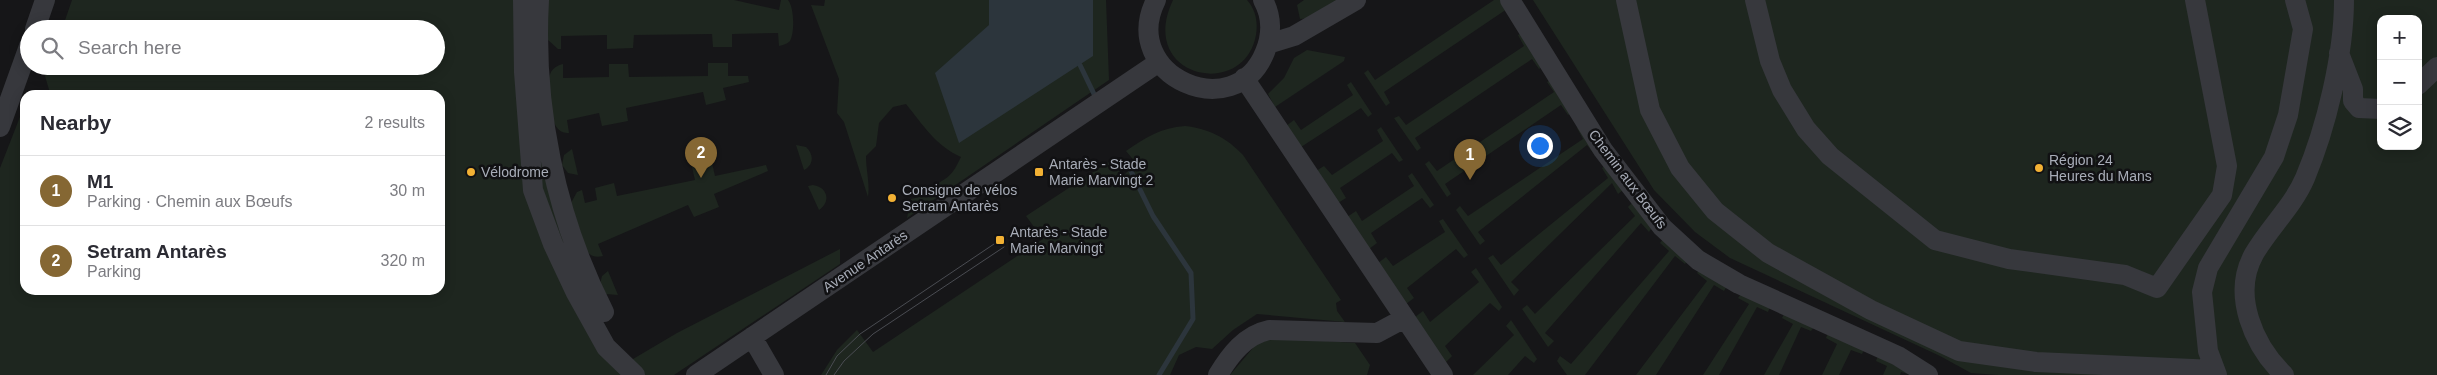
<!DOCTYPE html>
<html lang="en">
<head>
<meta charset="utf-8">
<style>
  :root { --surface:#fff; --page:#f2f2f3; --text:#2b2b33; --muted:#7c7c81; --line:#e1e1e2; --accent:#856733 }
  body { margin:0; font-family:Arial,sans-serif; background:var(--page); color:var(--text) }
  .controls { position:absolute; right:15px; top:15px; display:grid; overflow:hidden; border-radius:10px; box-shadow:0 2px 12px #0003 }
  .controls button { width:45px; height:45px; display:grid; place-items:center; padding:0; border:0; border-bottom:1px solid var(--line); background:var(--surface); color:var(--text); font:25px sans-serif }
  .you { position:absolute; left:1539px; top:145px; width:18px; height:18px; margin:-12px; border:4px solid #fff; border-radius:50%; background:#1a73e8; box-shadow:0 0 0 8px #1a73e833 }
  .badge { display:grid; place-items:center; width:32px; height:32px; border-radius:50%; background:var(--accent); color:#fff; font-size:16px; font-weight:700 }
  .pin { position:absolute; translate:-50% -41px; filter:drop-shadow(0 1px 2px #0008) }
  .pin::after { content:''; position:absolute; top:26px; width:18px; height:15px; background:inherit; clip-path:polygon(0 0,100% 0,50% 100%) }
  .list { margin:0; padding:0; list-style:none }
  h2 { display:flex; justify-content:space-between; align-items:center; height:65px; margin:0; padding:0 20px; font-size:21px }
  h2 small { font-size:16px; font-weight:400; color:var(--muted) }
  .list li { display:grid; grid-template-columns:32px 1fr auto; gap:15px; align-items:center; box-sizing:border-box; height:70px; padding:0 20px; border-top:1px solid var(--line) }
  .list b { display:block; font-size:19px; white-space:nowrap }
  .list p { margin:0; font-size:16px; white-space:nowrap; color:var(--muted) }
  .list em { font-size:16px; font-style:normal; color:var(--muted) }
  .icon { flex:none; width:28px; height:28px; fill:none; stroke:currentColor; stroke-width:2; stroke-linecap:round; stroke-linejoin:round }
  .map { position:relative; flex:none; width:2437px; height:375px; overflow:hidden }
  .search { position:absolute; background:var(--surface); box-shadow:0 2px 12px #0003; left:20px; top:20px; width:425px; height:55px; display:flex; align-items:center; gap:12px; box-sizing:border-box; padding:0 18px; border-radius:28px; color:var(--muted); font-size:19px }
  .panel { position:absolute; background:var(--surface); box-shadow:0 2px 12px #0003; left:20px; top:90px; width:425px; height:205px; border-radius:15px }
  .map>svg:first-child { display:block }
  .green { fill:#1e261f; fill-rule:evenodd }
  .water { fill:#2c353c }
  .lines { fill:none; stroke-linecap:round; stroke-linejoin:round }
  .stream { stroke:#2c353c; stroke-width:5 }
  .minor { stroke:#37383d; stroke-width:20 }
  .tram { stroke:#4a4c52; stroke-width:1 }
  .poi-dot { fill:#f2b134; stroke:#111113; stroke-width:2 }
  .labels { text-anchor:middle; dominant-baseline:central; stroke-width:5; stroke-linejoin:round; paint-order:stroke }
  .poi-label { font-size:14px; fill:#a8adb8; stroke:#111113; text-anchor:start }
  .street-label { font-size:14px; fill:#a8adb8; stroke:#111113 }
</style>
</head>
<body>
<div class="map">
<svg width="2437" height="375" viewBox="0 0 2437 375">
  <rect width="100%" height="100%" fill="#161618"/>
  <path class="green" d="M72,0h462l8,157 28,110 34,70 24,25 49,-29 163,-84v15l-166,111h-674v-207l25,-64v186h415v-195h-393l3,-2 -5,-17 4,-10h387v-37h-374z
    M548,0h186l45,10 2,-10h7c6,7 7,32 2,41 -3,3 -7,4 -11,5l-1,-13 -46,1v13h-19l-1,-13 -78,1 -1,13 -26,1v-14l-46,1v13h-3l-10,-9z
    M825,0h164v25l104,31v-56h13l3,80 -202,138 4,-19 12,-3c6,-9 13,-11 22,-17 8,-5 12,-14 16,-22 -25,-11 -38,-32 -55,-53l-13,3 -14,16 -3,23 -10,10c0,15 4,27 2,41l-24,-75 -7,-9 2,-34 -28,-74 13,1z
    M1173,0h74c9,10 11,22 9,35 -12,66 -120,43 -83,-35z
    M1304,0h35l-26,18 -13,1 -3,-14z
    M1494,0h7l6,9 -123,83 6,11 -4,3 -22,-33 4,-3 7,10z
    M1533,0h904v375h-439l-27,-2 -31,-17 -210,-98 -35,-26 -41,-42zM2381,19h37v127h-37z
    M1522,33l21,33 -4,3 -7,-10 -117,79 6,10 -4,3 -23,-33 5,-2 7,9 118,-79 -6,-11z
    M1307,50l38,7 -1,4 -69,46 -7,-13 16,-16 10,-20z
    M708,63h20v13h20l1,6 -26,6 3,12 -20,5 -3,-13 -77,16 2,13 -26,5 -3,-13 -32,7 2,13c-22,2 -18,-39 -20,-54 1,-9 6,-13 14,-15v14l46,-1v-13h19l1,13 79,-1z
    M1552,79l20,33 -4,3 -7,-10 -116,79 6,10 -4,3 -22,-33 4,-3 8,10 117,-79 -7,-10z
    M1351,82l21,32 -4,3 -7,-9 -60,39 -15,-21 8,-6 7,10 52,-35 -6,-10z
    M1581,125l16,27 -3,2 -7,-9 -109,87 7,9 -5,4 -24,-35 4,-4 8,10 115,-77 -6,-11z
    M1185,126c24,3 41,11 58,29l98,145 -5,3 1,8 8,11 -88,-8 -24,16 -21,19 -16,-2 -17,8 -9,20h-349l16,-25 20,-20 16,22 170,-113 -17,-23 87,-57 10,17 13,-13 -10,-12c20,-14 35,-23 59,-25z
    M1381,127l22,33 -4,2 -7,-9 -52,35 6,10 -8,5 -22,-32 8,-5 8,9 51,-34 -6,-11z
    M796,145l10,2c8,7 8,18 -2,23z
    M572,149l6,26 -10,-2 -6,-8 2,-10z
    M712,163l3,13 51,-11 2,6 -54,23 5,13 -25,10 -6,-12 -90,39 5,12c-8,2 -13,0 -17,-6l-15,-47 6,-11 5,-2 3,13 12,-3 -2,-12 19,-5 3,13 78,-16 -3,-13z
    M1606,165l17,25 -5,4 -6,-11 -101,99 8,8 -5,6 -26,-38 5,-3 8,10 107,-87 -6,-10z
    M1412,173l22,32 -4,3 -8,-10 -51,35 6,10 -8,6 -22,-32 9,-6 6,10 52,-35 -6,-10z
    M813,185c15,2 18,17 6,25l-11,-24z
    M1632,203l20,24 -3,5 -8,-9 -96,110 9,8 -6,6 -26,-38 5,-4 8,9 100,-98 -7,-9z
    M1443,219l25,36 -4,3 -8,-9 -49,39 7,10 -8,6 -28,-41 8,-6 7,9 52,-34 -6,-11z
    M1663,239l25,21 -3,4 -10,-8 -90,119h-18l-10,-14 3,-5 11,8 98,-113 -9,-8z
    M1476,268l26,39 -3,4 -9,-8 -45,43 7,10 -7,7 -30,-46 8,-6 7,11 49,-40 -8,-10z
    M1701,269l26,17 -3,5 -10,-6 -58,90h-20l71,-94 -10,-8z
    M608,271l10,24 -12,-1 -6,-10 2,-8z
    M1741,294l29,13 -2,5 -11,-5 -38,68h-16l46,-71 -11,-6z
    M1784,314l30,13 -3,4 -10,-4 -22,48h-15l29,-51 -11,-6z
    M1511,320l26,39 -3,4 -9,-7 -17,19h-35l41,-40 -8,-9z
    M1828,333l36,17 -2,4 -11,-4 -12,25h-17l15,-31 -11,-6z
    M1283,338l72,5 15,22 -3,10h-137l28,-33z
    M1878,356l34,19 -11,-3 -1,3h-17l4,-9 -11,-5z"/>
  <path class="water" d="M989,0h104v56l-134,87 -24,-70 54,-48z"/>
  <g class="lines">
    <path class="stream" d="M1080,65l14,29
      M1129,167l24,49 38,57 2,46 -34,56"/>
    <path class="minor" d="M523,0l1,72 9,118 20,54 23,49 30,54 29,28
      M539,0c-6,107 16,216 65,312
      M1156,0c-38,76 79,127 109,52 7,-17 7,-36 -2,-52
      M1510,0l93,150 59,77 36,33 41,24 159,72 30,19
      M1626,0l24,110 30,58 35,43 53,42 103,57 88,41 77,11 179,8
      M1755,0l15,61 12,29 24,39 24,27 105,84 74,19 116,16 32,13 65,-93 5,-29 -32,-166
      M35,29l10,-29
      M1268,44l26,-8 62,-36
      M2339,53l14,36v12l6,7 22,1
      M1244,78l199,297
      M2418,85l19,-18
      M0,127l29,-81
      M752,337l22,38
      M696,375l463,-313
      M1218,375c12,-20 27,-40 51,-45l108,3 28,-15
      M2217,375l-9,-24 -6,-59 6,-24 66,-111 14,-42 15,-86 -8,-29
      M2284,375c-30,-29 -53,-80 -30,-121 15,-26 39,-48 51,-76 21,-50 39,-123 39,-178"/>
    <path class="tram" d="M826,375l11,-19 23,-22 140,-94
      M834,375l10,-14 29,-27 131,-87"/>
  </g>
  <g class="poi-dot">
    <circle cx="2039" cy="168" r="5"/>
    <circle cx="471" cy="172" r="5"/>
    <rect x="1034" y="167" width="10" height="10" rx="2.5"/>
    <circle cx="892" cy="198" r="5"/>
    <rect x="995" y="235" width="10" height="10" rx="2.5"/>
  </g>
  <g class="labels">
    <g class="poi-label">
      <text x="2049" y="160">Région 24<tspan x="2049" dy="16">Heures du Mans</tspan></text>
      <text x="1049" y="164">Antarès - Stade<tspan x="1049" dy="16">Marie Marvingt 2</tspan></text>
      <text x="481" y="172">Vélodrome</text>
      <text x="902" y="190">Consigne de vélos<tspan x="902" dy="16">Setram Antarès</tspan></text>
      <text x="1010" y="232">Antarès - Stade<tspan x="1010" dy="16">Marie Marvingt</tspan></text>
    </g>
    <g class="street-label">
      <text transform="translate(1628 179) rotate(53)">Chemin aux Bœufs</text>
      <text transform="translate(865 261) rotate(-34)">Avenue Antarès</text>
    </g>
  </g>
</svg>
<div class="controls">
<button>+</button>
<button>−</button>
<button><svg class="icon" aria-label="layers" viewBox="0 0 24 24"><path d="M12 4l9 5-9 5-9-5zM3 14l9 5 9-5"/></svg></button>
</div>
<div class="you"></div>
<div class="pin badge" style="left:1470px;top:180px">1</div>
<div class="pin badge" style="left:701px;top:178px">2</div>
<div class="search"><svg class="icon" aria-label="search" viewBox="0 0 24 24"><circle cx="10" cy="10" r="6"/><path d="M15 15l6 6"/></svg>Search here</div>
<section class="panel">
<h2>Nearby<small>2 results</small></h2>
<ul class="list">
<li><span class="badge">1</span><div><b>M1</b><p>Parking · Chemin aux Bœufs</p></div><em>30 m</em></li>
<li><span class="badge">2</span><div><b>Setram Antarès</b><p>Parking</p></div><em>320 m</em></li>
</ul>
</section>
</div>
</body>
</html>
